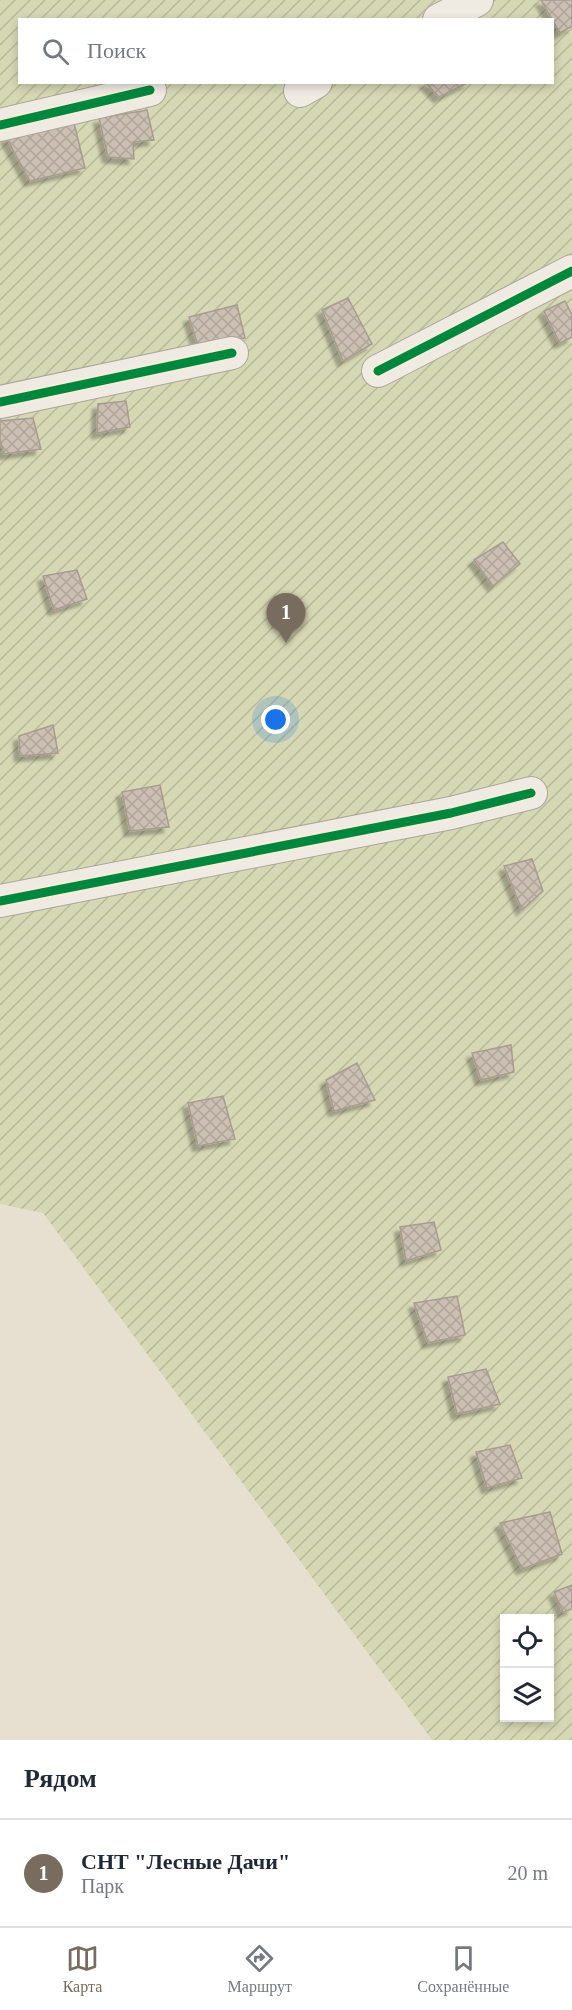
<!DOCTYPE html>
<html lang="ru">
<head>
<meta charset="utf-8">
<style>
  :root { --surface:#fff; --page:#f6f6f7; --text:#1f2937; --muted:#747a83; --line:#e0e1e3; --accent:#786c5e }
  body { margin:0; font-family:Georgia,serif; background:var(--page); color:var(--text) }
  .controls { position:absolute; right:18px; bottom:18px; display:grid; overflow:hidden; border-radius:0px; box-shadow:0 3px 9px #0003 }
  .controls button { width:54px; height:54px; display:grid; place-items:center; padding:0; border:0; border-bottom:2px solid var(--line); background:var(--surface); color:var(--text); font:30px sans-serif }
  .you { position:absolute; left:276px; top:720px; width:21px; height:21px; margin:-15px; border:4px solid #fff; border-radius:50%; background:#1a73e8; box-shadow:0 0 0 9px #1a73e833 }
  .badge { display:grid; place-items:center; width:39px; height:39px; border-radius:50%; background:var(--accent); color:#fff; font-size:20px; font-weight:700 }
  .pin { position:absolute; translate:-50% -50px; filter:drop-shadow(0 2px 3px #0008) }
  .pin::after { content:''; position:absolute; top:32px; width:21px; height:18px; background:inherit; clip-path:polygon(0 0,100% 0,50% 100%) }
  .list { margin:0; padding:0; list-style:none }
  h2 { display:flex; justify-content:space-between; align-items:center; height:78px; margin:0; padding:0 24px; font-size:26px }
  h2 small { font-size:20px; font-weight:400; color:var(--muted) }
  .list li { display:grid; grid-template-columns:39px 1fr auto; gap:18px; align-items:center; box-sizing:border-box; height:108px; padding:0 24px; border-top:2px solid var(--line) }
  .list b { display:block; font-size:22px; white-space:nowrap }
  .list p { margin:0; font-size:20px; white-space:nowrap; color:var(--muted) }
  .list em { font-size:20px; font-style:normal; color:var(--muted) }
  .icon { flex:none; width:33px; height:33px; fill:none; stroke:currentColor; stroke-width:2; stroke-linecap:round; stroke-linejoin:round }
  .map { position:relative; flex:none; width:572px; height:1740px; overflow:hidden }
  .search { position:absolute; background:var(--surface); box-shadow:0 3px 9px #0003; left:18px; right:18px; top:18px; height:66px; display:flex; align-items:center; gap:15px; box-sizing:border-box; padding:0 21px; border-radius:0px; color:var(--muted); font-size:22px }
  .sheet { height:186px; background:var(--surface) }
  nav { display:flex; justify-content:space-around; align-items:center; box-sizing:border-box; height:84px; border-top:2px solid var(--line); background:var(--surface); font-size:16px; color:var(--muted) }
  nav a { display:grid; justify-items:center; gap:3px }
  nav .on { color:var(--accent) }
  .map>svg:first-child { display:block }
  .garden { fill:url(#garden-furrows); fill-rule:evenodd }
  .building { fill:url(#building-cross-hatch); stroke:#a89c90; stroke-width:1.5; filter:url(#shadow) }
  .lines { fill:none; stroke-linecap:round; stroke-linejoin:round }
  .street-casing { stroke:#ada599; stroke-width:34 }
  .street { stroke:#efebe3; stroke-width:32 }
  .cycleway-casing { stroke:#f7eed8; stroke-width:13 }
  .cycleway { stroke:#00873e; stroke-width:9 }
</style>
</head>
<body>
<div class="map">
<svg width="572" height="1740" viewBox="0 0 572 1740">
  <defs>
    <pattern id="garden-furrows" width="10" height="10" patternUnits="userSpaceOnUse" patternTransform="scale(1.5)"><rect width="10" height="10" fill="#d6d7b3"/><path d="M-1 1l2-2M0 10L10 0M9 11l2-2" fill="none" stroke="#b9b99a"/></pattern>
    <pattern id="building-cross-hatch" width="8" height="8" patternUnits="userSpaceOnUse" patternTransform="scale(1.5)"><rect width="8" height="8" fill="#cbbfb2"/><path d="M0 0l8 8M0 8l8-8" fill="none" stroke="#afa499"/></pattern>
    <filter id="shadow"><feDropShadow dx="-5.5" dy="5.5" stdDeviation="1.5" flood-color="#0004"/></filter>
  </defs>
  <rect width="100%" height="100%" fill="#e7e0d1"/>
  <path class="garden" d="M0,0h572v1740h-140l-389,-527 -43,-9zM20,20h532v62h-532zM504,1618h46v100h-46z"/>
  <path class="building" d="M541,0h31v26l-12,7z
    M425,82h44l-30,15z
    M147,110l7,30 -21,2 1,17 -26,-2 -9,-39z
    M74,123l11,45 -55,13 -24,-44z
    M348,298l24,46 -29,17 -21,-51z
    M565,301l7,14v22l-12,6 -16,-32z
    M237,305l8,33 -46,11 -10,-32z
    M126,401l4,26 -33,6 1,-29z
    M33,418l8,31 -37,5 -4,-15v-18z
    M503,542l17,22 -27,22 -19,-26z
    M77,570l10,29 -33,11 -11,-34z
    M53,725l5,28 -38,3 -1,-20z
    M160,785l9,42 -39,4 -8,-39z
    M532,859l11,32 -21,19 -18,-44z
    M511,1045l3,27 -33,8 -9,-27z
    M357,1063l18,37 -41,11 -8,-31z
    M223,1096l12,43 -37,7 -10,-43z
    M434,1222l7,28 -35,11 -6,-34z
    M457,1296l8,39 -37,8 -14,-40z
    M486,1369l14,35 -43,10 -9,-37z
    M510,1445l12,33 -35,10 -11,-36z
    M550,1512l12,42 -40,15 -22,-46z
    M572,1585v24l-9,3 -9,-20z"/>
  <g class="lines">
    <g class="street-casing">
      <path id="street" d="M439,20l38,-20
        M300,91l16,-9
        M0,125l150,-35
        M378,371l194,-100
        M0,402l232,-49
        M0,901l451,-88 80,-20"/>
    </g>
    <use href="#street" class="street"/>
    <g class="cycleway-casing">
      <path id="cycleway" d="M0,125l150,-35
        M378,371l194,-100
        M0,402l232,-49
        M0,901l451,-88 80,-20"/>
    </g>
    <use href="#cycleway" class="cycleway"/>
  </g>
</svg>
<div class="controls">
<button><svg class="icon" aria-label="locate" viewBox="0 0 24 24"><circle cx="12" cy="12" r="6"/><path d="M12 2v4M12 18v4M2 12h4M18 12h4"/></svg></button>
<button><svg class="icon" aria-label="layers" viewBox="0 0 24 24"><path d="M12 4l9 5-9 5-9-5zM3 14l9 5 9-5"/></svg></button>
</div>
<div class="you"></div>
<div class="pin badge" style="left:286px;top:643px">1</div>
<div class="search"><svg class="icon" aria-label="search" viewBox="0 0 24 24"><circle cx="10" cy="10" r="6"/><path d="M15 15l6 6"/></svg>Поиск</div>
</div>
<section class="sheet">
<h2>Рядом<small></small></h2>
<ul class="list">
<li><span class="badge">1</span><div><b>СНТ &quot;Лесные Дачи&quot;</b><p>Парк</p></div><em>20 m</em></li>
</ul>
</section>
<nav>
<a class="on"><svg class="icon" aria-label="map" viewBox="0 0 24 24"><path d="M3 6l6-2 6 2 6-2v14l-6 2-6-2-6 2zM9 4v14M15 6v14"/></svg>Карта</a>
<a><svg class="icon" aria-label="directions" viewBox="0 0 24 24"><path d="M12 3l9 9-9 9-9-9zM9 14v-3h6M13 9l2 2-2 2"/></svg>Маршрут</a>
<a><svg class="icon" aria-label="saved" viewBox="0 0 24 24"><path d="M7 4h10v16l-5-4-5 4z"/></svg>Сохранённые</a>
</nav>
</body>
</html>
